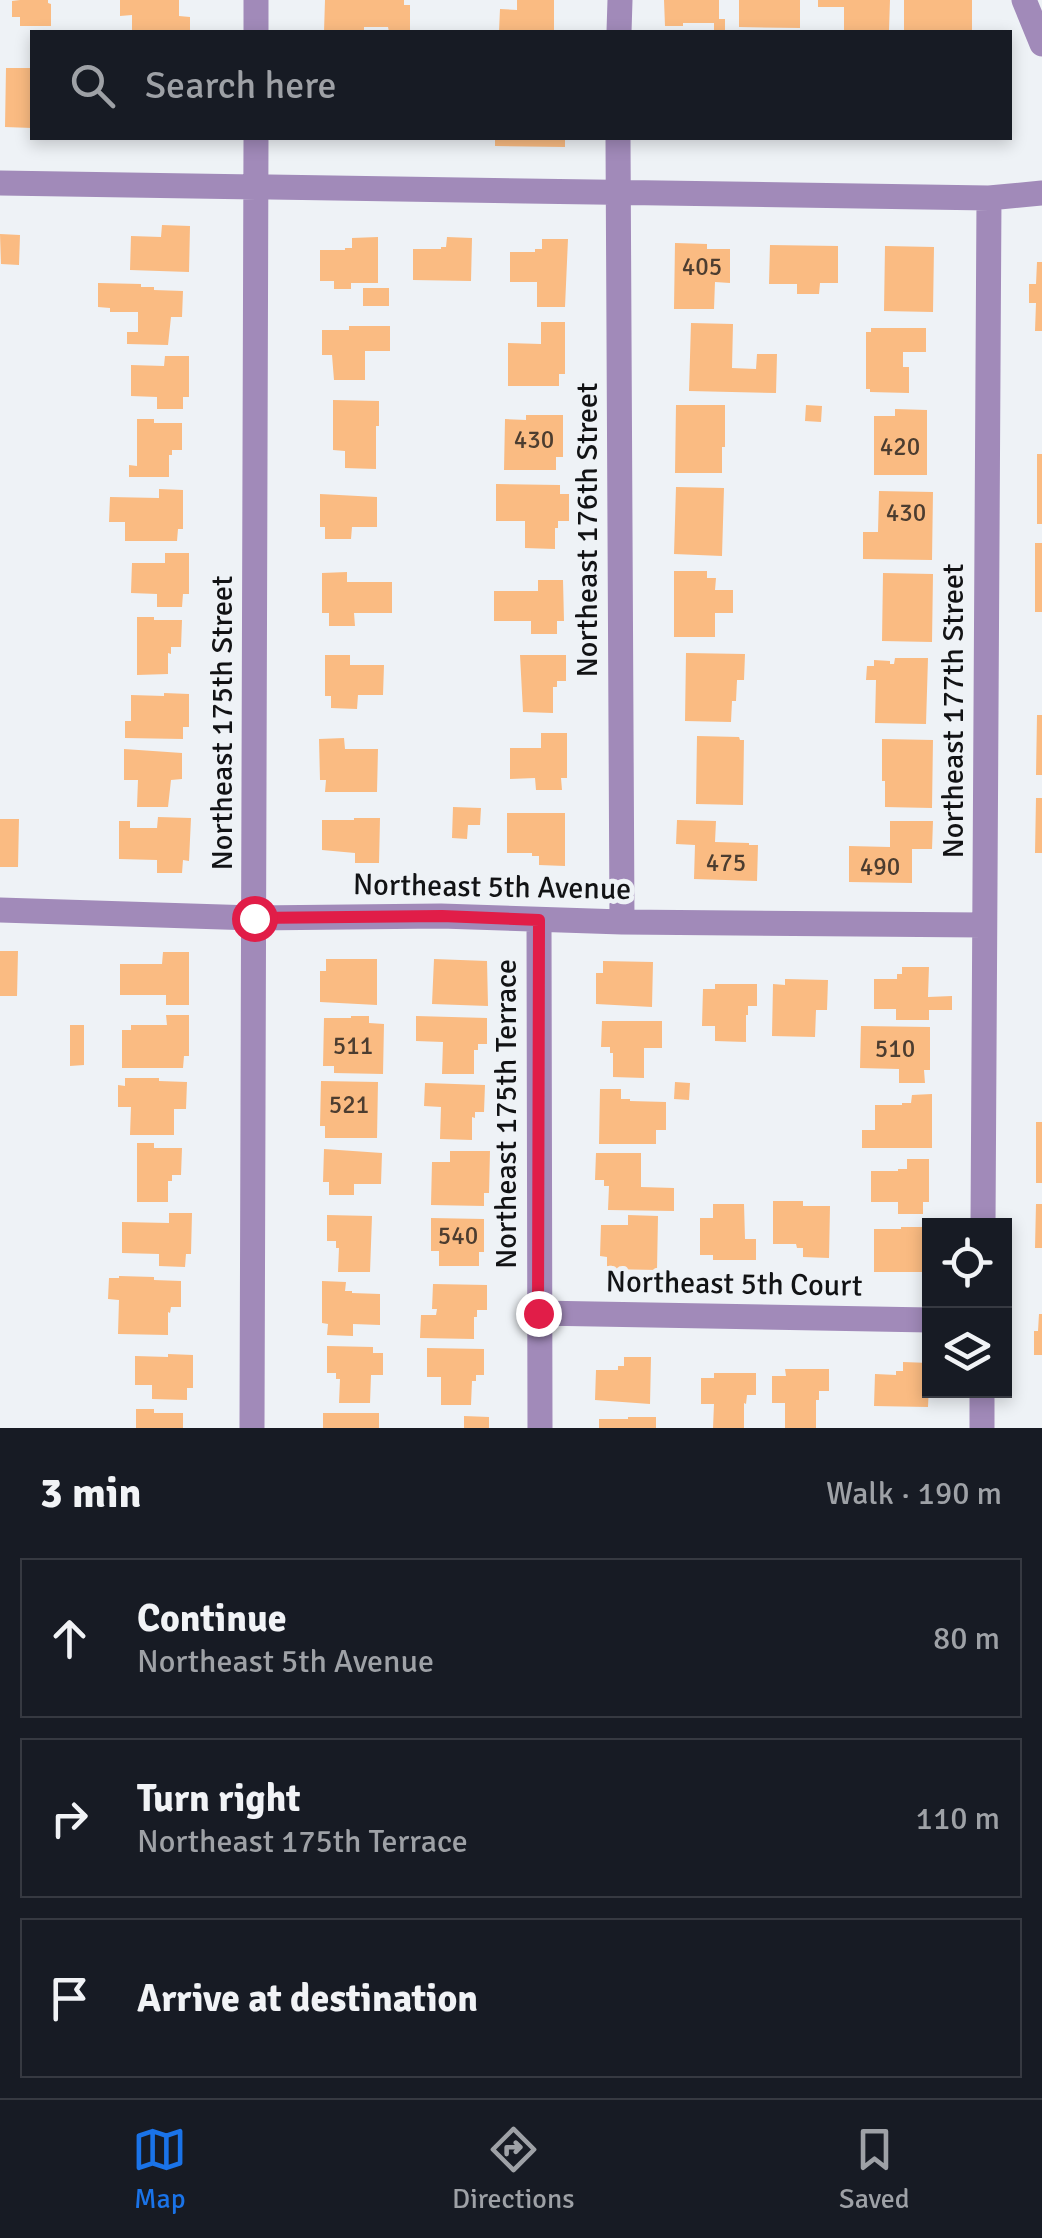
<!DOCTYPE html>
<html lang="en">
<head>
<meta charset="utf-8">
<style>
  :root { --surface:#171b24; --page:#20242c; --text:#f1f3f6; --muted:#9ea1a6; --line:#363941; --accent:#1a73e8 }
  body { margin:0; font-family:Signika,sans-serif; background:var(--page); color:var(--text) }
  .controls { position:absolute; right:30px; bottom:30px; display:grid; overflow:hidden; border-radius:0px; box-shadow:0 5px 15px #0003 }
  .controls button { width:90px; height:90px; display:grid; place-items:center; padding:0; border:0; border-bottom:2px solid var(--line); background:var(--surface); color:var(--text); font:50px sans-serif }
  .stop { position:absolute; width:30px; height:30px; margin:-22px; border:8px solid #e11d48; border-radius:50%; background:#fff }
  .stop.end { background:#e11d48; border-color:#fff; box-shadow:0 2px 10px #0008 }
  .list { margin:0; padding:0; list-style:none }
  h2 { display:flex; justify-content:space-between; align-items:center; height:130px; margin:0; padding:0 40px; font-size:42px }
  h2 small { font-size:32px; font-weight:400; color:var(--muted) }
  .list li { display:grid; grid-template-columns:65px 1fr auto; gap:30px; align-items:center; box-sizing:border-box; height:160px; margin:0 20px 20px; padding:0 20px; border:2px solid var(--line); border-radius:0px }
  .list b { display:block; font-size:38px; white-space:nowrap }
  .list p { margin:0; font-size:32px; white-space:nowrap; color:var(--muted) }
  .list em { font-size:32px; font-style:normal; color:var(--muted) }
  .icon { flex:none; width:55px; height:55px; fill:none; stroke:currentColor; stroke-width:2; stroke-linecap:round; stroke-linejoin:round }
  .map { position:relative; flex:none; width:1042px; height:1428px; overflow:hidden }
  .search { position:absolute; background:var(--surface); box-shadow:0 5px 15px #0003; left:30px; right:30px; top:30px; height:110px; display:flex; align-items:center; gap:25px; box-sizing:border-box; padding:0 35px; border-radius:0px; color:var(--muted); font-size:38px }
  .sheet { height:670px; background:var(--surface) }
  nav { display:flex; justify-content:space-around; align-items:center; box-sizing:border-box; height:140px; border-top:2px solid var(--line); background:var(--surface); font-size:28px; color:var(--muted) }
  nav a { display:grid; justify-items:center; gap:5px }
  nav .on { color:var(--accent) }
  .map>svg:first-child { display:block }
  .building { fill:#fabb82 }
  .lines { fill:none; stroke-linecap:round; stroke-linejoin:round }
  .minor { stroke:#a18ab9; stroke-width:25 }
  .route { stroke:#e11d48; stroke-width:12 }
  .labels { text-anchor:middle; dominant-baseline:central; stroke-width:10; stroke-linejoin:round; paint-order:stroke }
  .number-label { font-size:25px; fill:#4c3d30 }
  .street-label { font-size:30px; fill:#121315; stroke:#eef2f6 }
</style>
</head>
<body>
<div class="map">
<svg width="1042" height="1428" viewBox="0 0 1042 1428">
  <rect width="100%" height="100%" fill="#eef2f6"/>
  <path class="building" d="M20,0h28v3l3,1v22h-31v-9h-8v-16z
    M120,0h59v16l11,1v15h-58v-17l-12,1z
    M325,0h79v5h6v27h-21l-1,-5h-24v5h-40z
    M517,0h37v32h-55l1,-23 17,1z
    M664,0h55v19h6v13h-11v-9h-31v3h-18z
    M739,0h61v28l-61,-1z
    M818,0h72l-1,30h-45v-23h-26z
    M904,0h68v32l-68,-1z
    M6,68h26v60l-27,-1z
    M495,138h70v9l-70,-1z
    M162,225l28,1 -1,46 -59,-2 1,-34 30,1z
    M0,234l20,1 -1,30 -18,-1z
    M378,237v46h-27v6h-17v-8h-14v-31h25v-2h7v-10z
    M447,237l25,1 -1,43 -58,-1v-31h28v-2h5z
    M542,239h26l-3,68h-28v-25h-27v-30h25v-3h7z
    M675,243l32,1v5h23v34l-15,-1 -1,27h-40z
    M770,245l68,1v37h-18l-1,11h-22v-10h-28z
    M885,246l49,1 -1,65 -49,-1z
    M1037,262h5v69h-7l1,-28h-7v-19h7z
    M98,283l43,1v3h13v3l29,1 -1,26h-11l-3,28 -41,-1v-12h11v-20h-28v-4l-12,-1z
    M363,288h26v18h-26z
    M541,322h24v52h-6v12h-51v-43l33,1z
    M691,323l42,1 -1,44 24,1 1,-15h20l-1,39 -87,-2z
    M349,326h41v25h-25v29h-31l-2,-25h-10v-25h27z
    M871,328h55v24h-23v15h6v26l-39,-1v-3h-4v-57h5z
    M165,356h24v41h-6v12h-26v-12l-26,-1v-31l33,1z
    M333,400l46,1v25h-3v43l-31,-1v-17l-12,-1z
    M676,405h49v42h-3v26h-47z
    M806,405l16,1 -1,16 -16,-1z
    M895,409l32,1v65h-53v-59h21z
    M526,415h37v42h-7v13h-52l1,-51 21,1z
    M137,419h17v4h28v27h-10v5h-3v22h-40v-12l8,1z
    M1037,454h5v70h-5z
    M496,484l64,1v9h9v27h-11v7h-3v21l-30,-1v-27h-29z
    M676,487l48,1 -2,68 -48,-2z
    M159,489l24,1v39h-5l-1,12h-52v-19h-16l1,-25 49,1z
    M879,491l54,1 -1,68 -69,-1v-27h15z
    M320,494l57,3v30h-25l-1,12h-26v-12h-5z
    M1035,543h7v69h-7z
    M165,553h24v41h-6l-1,13h-25v-13l-26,-1 1,-30h33z
    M674,571h33v7h9l-1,12h18v23h-18v24h-41z
    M347,572v10h45v31h-38l1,13h-26v-13h-7v-40z
    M883,573l50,1 -1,68 -50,-1z
    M538,580h25l1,41h-7v13h-26v-13h-37v-30h44z
    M137,617h17v3h28l-1,27h-10v7l-3,-1v21l-31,1z
    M686,653l59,1 -1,26h-7l-1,21h-4l-1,21 -46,-1z
    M325,655h25v10h34l-1,30h-25l-1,14 -26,-1v-12h-6z
    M520,655h46v26h-9v6h-4v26l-30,-1z
    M895,658h33l-2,66 -51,-1 1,-43h-10l1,-14h7v-6l16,1v3h4z
    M164,693l25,1v33h-6v12l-58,-1v-17h6v-26l33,1z
    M1037,715h5v60h-6z
    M541,733h26v45h-6l1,12h-26l-1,-12 -25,1v-31h31z
    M697,736l42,1 1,3h4l-1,65 -47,-1z
    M344,738l1,11h33l-1,43h-52l1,-12h-6l-1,-41z
    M882,739l51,1 -1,68 -47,-1v-26h-3z
    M124,749l58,4v26l-11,1 -3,27h-31l1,-27h-14z
    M1036,798h6v55h-7z
    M453,807l28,1 -1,17h-12l-1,14 -15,-1z
    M507,813h58v53l-26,-1v-9h-7v-3h-25z
    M158,817l33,1 -2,43 -6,-1 -1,13h-25v-13l-38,-1v-38h11v7h27z
    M354,818h26l-1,45h-24v-10l-33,-3v-30h32z
    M0,819h19l-1,48h-18z
    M677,820l39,1 -1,21 34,1v2h9l-1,36 -63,-2 1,-34 -19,-1z
    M890,821h43l-1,28h-20v34l-63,-1v-36l41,1z
    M0,951h18l-1,45h-17z
    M163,952h26v53h-23v-10h-46v-31h42z
    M326,959h51v46l-57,-3v-31h6z
    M434,959l53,2 1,45 -56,-2z
    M603,961l50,1 -1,45 -56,-3v-31h7z
    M902,967h27l-1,30 24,-1v14h-23v10h-33v-11h-22v-30h23v-5h5z
    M785,979l43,1 -1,30h-11l-1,27 -43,-1 1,-52 12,1z
    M715,984h42v22h-9v9h-2v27l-31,-1v-15h-13l1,-37h12z
    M166,1015h23v41h-5l-1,12h-61v-38h9v-5h36z
    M351,1016h18v7l15,1 -1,50 -49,-1v-7h-11l1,-48h27z
    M416,1016l71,2v26h-9v6h-4v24h-32l1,-32 -27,-1z
    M602,1021h60v27h-18v30l-31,-1v-24h-3v-6h-9z
    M70,1025h14v40l-14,1z
    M861,1026l69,1v43h-6l1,13h-26v-14l-39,-1z
    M125,1078h34v3l28,1 -1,27h-12v26h-44l1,-28h-13v-22l7,1z
    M321,1081l57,1 -1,56h-52v-12h-5z
    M675,1082l15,1 -1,17 -15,-1z
    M425,1083l60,2 -1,27h-9v6l-3,-1v23l-32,-1 1,-32 -17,-1z
    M600,1089h21v10h9v2l36,1v28h-10v14h-57z
    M932,1094v54h-70v-18h13v-25h27v-2h9l1,-8z
    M1036,1122h6v61h-6z
    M137,1143h17v5h28l-1,27h-9v6h-4v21h-31z
    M324,1149l58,4 -1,31h-27v11h-25v-13h-6z
    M450,1151h40l-1,42h-5v13l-53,-1 1,-43h18z
    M596,1153h45v34l33,1v23l-66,-1 1,-24h-5v-6h-9z
    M907,1159h22v43h-6v12h-25v-12h-27v-31h27v-2h9z
    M773,1201h30v5h27l-1,52 -26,-1v-9h-6l-1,-4h-23z
    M713,1204h31l1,35h11v21h-43v-5h-13v-37h13z
    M1036,1204h6v44h-7z
    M169,1213h23l-1,41h-5l-1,13 -26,-1v-12l-37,-1v-31l47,1z
    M327,1215l45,1 -2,56h-32l1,-24h-3v-7h-9z
    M628,1215l30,1 -1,54 -50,-1v-12l-7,-1 1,-31h27z
    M431,1218l53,1v33h-5v14h-40v-15h-8z
    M901,1227h28v45h-55v-43h27z
    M119,1276l35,1v3l27,1v26h-10l-1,6 -2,-1v23l-50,-1 1,-34 -11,-1 1,-21h10z
    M322,1281l24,1 -1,9h7v2l28,1v31l-27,-1v12l-26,-1 1,-11 -6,-1z
    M433,1284l54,1v25h-10v7h-3v22l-54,-1 1,-23h15l1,-6h-5z
    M1039,1314h3v41h-8v-24h4z
    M327,1346l46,1v6h10v22h-12l-1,28h-31l1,-24h-4v-6h-9z
    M427,1348l57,1v26h-8v6h-4l-1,24h-30v-28h-14z
    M168,1354l25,1v33h-6v12l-35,-1v-14h-17v-29l33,1z
    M624,1357h27l-1,47 -55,-4 1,-30h22v-4h6z
    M903,1362l27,1 -2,44 -54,-1 1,-32 21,1v-4h7z
    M785,1369h44v22h-10v9h-3v28h-31v-25h-13v-27h14z
    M714,1373h42v22h-9l-1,9 -2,-1v25h-31l1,-24h-13v-26h13z
    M136,1409h18v4h29v15h-47z
    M323,1413h56v15h-56z
    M464,1416l25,1v11h-25z
    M628,1417h28v11h-57v-9h29z"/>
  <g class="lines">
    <path class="minor" d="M1024,0l18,44
      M256,32v-32
      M619,32l1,-32
      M618,138l4,784
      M0,183l989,15 53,-5
      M0,910l254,8 187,-2 181,6 361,3
      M539,920l1,508
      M983,1226l6,-1028
      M538,1313l392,7
      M252,1428l4,-1290
      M982,1428v-38"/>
  </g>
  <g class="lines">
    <path class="route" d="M254,918l188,-2 97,4 -1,393"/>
  </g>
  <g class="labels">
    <g class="number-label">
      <text x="702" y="266">405</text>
      <text x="534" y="439">430</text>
      <text x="900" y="446">420</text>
      <text x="906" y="512">430</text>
      <text x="726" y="862">475</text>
      <text x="880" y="866">490</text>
      <text x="353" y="1045">511</text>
      <text x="895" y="1048">510</text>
      <text x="349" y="1104">521</text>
      <text x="458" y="1235">540</text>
    </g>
    <g class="street-label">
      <text transform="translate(587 530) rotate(-90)">Northeast 176th Street</text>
      <text transform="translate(953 711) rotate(-90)">Northeast 177th Street</text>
      <text transform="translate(222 723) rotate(-90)">Northeast 175th Street</text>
      <text transform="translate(492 887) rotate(1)">Northeast 5th Avenue</text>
      <text transform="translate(506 1114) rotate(-90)">Northeast 175th Terrace</text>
      <text transform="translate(734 1284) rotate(1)">Northeast 5th Court</text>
    </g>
  </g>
</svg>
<div class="controls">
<button><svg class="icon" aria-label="locate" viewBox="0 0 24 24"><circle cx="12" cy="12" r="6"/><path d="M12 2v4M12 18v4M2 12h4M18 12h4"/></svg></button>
<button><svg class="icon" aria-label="layers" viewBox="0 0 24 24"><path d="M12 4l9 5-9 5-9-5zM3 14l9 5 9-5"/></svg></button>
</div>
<div class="stop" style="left:254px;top:918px"></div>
<div class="stop end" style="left:538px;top:1313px"></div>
<div class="search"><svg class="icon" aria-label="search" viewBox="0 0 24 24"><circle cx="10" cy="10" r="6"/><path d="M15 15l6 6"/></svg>Search here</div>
</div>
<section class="sheet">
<h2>3 min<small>Walk · 190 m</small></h2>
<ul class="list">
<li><svg class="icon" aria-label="ahead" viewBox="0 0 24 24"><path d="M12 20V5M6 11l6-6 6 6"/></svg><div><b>Continue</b><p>Northeast 5th Avenue</p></div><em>80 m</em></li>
<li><svg class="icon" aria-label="right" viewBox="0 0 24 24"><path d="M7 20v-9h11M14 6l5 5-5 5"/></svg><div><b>Turn right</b><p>Northeast 175th Terrace</p></div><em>110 m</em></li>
<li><svg class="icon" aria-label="arrive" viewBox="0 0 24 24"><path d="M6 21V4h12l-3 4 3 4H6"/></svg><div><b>Arrive at destination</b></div></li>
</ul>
</section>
<nav>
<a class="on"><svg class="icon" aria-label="map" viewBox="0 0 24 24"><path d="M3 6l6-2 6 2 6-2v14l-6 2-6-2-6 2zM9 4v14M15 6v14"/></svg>Map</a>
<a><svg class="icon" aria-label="directions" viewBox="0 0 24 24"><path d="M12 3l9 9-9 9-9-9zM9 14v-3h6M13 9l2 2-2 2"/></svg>Directions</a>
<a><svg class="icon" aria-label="saved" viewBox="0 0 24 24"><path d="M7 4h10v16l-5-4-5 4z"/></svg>Saved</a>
</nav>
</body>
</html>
